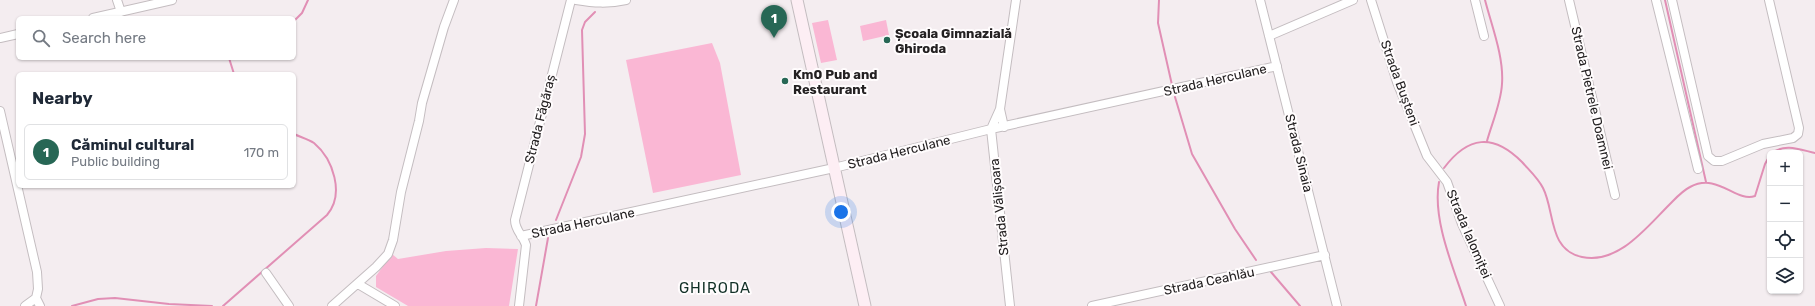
<!DOCTYPE html>
<html lang="en">
<head>
<meta charset="utf-8">
<style>
  :root { --surface:#fff; --page:#f6f6f7; --text:#1f2937; --muted:#747a83; --line:#e0e1e3; --accent:#276755 }
  body { margin:0; font-family:Rubik,sans-serif; background:var(--page); color:var(--text) }
  .controls { position:absolute; right:12px; bottom:12px; display:grid; overflow:hidden; border-radius:6px; box-shadow:0 1px 3px #0004 }
  .controls button { width:36px; height:36px; display:grid; place-items:center; padding:0; border:0; border-bottom:1px solid var(--line); background:var(--surface); color:var(--text); font:20px sans-serif }
  .you { position:absolute; left:841px; top:212px; width:14px; height:14px; margin:-10px; border:3px solid #fff; border-radius:50%; background:#1a73e8; box-shadow:0 0 0 6px #1a73e833 }
  .badge { display:grid; place-items:center; width:26px; height:26px; border-radius:50%; background:var(--accent); color:#fff; font-size:13px; font-weight:700 }
  .pin { position:absolute; translate:-50% -33px; filter:drop-shadow(0 1px 2px #0008) }
  .pin::after { content:''; position:absolute; top:21px; width:14px; height:12px; background:inherit; clip-path:polygon(0 0,100% 0,50% 100%) }
  .list { margin:0; padding:0; list-style:none }
  h2 { display:flex; justify-content:space-between; align-items:center; height:52px; margin:0; padding:0 16px; font-size:17px }
  h2 small { font-size:13px; font-weight:400; color:var(--muted) }
  .list li { display:grid; grid-template-columns:26px 1fr auto; gap:12px; align-items:center; box-sizing:border-box; height:56px; margin:0 8px 8px; padding:0 8px; border:1px solid var(--line); border-radius:6px }
  .list b { display:block; font-size:15px; white-space:nowrap }
  .list p { margin:0; font-size:13px; white-space:nowrap; color:var(--muted) }
  .list em { font-size:13px; font-style:normal; color:var(--muted) }
  .icon { flex:none; width:22px; height:22px; fill:none; stroke:currentColor; stroke-width:2; stroke-linecap:round; stroke-linejoin:round }
  .map { position:relative; flex:none; width:1815px; height:306px; overflow:hidden }
  .search { position:absolute; background:var(--surface); box-shadow:0 1px 3px #0004; left:16px; top:16px; width:280px; height:44px; display:flex; align-items:center; gap:10px; box-sizing:border-box; padding:0 14px; border-radius:6px; color:var(--muted); font-size:15px }
  .panel { position:absolute; background:var(--surface); box-shadow:0 1px 3px #0004; left:16px; top:72px; width:280px; height:116px; border-radius:6px }
  .map>svg:first-child { display:block }
  .green { fill:#fab7d4 }
  .lines { fill:none; stroke-linecap:round; stroke-linejoin:round }
  .stream { stroke:#e18fb5; stroke-width:2 }
  .street-casing { stroke:#c4bdc0; stroke-width:10 }
  .secondary-casing { stroke:#c4bdc0; stroke-width:13 }
  .street { stroke:#fff; stroke-width:8 }
  .secondary { stroke:#fdeef4; stroke-width:11 }
  .poi-dot { fill:#276755; stroke:#fffcfd; stroke-width:1.5 }
  .labels { text-anchor:middle; dominant-baseline:central; stroke-width:4; stroke-linejoin:round; paint-order:stroke }
  .poi-label { font-size:13px; font-weight:bold; fill:#242122; stroke:#fffcfd; text-anchor:start }
  .street-label { font-size:13px; fill:#242122; stroke:#fffcfd }
  .quarter-label { font-size:15px; letter-spacing:1px; fill:#123027; stroke:#fffcfd }
</style>
</head>
<body>
<div class="map">
<svg width="1815" height="306" viewBox="0 0 1815 306">
  <rect width="100%" height="100%" fill="#f4edf0"/>
  <path class="green" d="M828,20l9,40 -16,3 -9,-40z
    M886,20l3,15 -26,6 -3,-15z
    M712,43l8,20 21,112 -88,18 -27,-133z
    M486,248l32,1 -9,57h-101l-32,-19v-11l16,-22 6,5 48,-8z"/>
  <g class="lines">
    <path class="stream" d="M1159,0l-1,23 14,62
      M1485,0c7,27 19,57 17,84 -1,19 -10,39 -15,57
      M1665,0l41,182
      M294,21l8,-8 6,-13
      M229,58l5,16
      M1175,97l17,57 43,75 21,31
      M1772,153c13,-10 29,-3 43,0
      M1444,168c24,-32 49,-35 78,-6 7,8 16,16 21,26 12,23 5,62 39,69 36,8 65,-30 87,-52 7,-7 13,-14 21,-18 28,-15 46,16 65,9l10,-32 5,-9
      M1439,182c-7,38 15,87 27,124
      M556,220l25,-63 4,-23 -3,-104 3,-8 10,-10
      M1271,272l29,34
      M72,306l26,-7 17,-1 54,6 43,2
      M223,306l104,-91c18,-21 6,-56 -13,-72 -6,-4 -14,-6 -20,-9
      M536,306l12,-68"/>
    <g class="street-casing">
      <path id="street" d="M117,0l4,12
        M576,0c18,3 32,4 50,0
        M1260,0l77,306
        M1371,0l26,82 30,74 20,26 15,42 38,82
        M1475,0l9,36
        M1569,0l46,195
        M1656,0l42,169
        M1672,0l36,156 6,5h8l41,-17 30,-6 5,-4 1,-6 -30,-128
        M93,18l79,-18
        M1269,36l84,-36
        M0,38l18,-4
        M1000,109l16,-109
        M0,111l37,161 1,17 -2,9 4,8
        M1004,127l-4,-18 -9,20 19,177
        M521,236l313,-68 157,-39 286,-63
        M266,273l23,33
        M358,284l37,22
        M25,306l11,-8
        M332,306l44,-39 12,-13 5,-14 8,-48 18,-71 3,-18 22,-76 10,-27
        M519,306l7,-61c-3,-10 -11,-14 -11,-25l56,-220
        M1092,306l233,-51"/>
    </g>
    <g class="secondary-casing">
      <path id="secondary" d="M797,0l68,306"/>
    </g>
    <use href="#street" class="street"/>
    <use href="#secondary" class="secondary"/>
  </g>
  <g class="poi-dot">
    <circle cx="887" cy="40" r="4"/>
    <circle cx="785" cy="81" r="4"/>
  </g>
  <g class="labels">
    <g class="poi-label">
      <text x="895" y="33">Școala Gimnazială<tspan x="895" dy="15">Ghiroda</tspan></text>
      <text x="793" y="74">Km0 Pub and<tspan x="793" dy="15">Restaurant</tspan></text>
    </g>
    <g class="street-label">
      <text transform="translate(1215 80) rotate(-13)">Strada Herculane</text>
      <text transform="translate(1400 83) rotate(70)">Strada Bușteni</text>
      <text transform="translate(1592 98) rotate(77)">Strada Pietrele Doamnei</text>
      <text transform="translate(540 119) rotate(-76)">Strada Făgăraș</text>
      <text transform="translate(899 152) rotate(-14)">Strada Herculane</text>
      <text transform="translate(1299 153) rotate(76)">Strada Sinaia</text>
      <text transform="translate(999 207) rotate(-96)">Strada Vălișoara</text>
      <text transform="translate(583 223) rotate(-12)">Strada Herculane</text>
      <text transform="translate(1469 234) rotate(67)">Strada Ialomiței</text>
      <text transform="translate(1209 281) rotate(-12)">Strada Ceahlău</text>
    </g>
    <g class="quarter-label">
      <text x="715" y="288">GHIRODA</text>
    </g>
  </g>
</svg>
<div class="controls">
<button>+</button>
<button>−</button>
<button><svg class="icon" aria-label="locate" viewBox="0 0 24 24"><circle cx="12" cy="12" r="6"/><path d="M12 2v4M12 18v4M2 12h4M18 12h4"/></svg></button>
<button><svg class="icon" aria-label="layers" viewBox="0 0 24 24"><path d="M12 4l9 5-9 5-9-5zM3 14l9 5 9-5"/></svg></button>
</div>
<div class="you"></div>
<div class="pin badge" style="left:774px;top:38px">1</div>
<div class="search"><svg class="icon" aria-label="search" viewBox="0 0 24 24"><circle cx="10" cy="10" r="6"/><path d="M15 15l6 6"/></svg>Search here</div>
<section class="panel">
<h2>Nearby<small></small></h2>
<ul class="list">
<li><span class="badge">1</span><div><b>Căminul cultural</b><p>Public building</p></div><em>170 m</em></li>
</ul>
</section>
</div>
</body>
</html>
